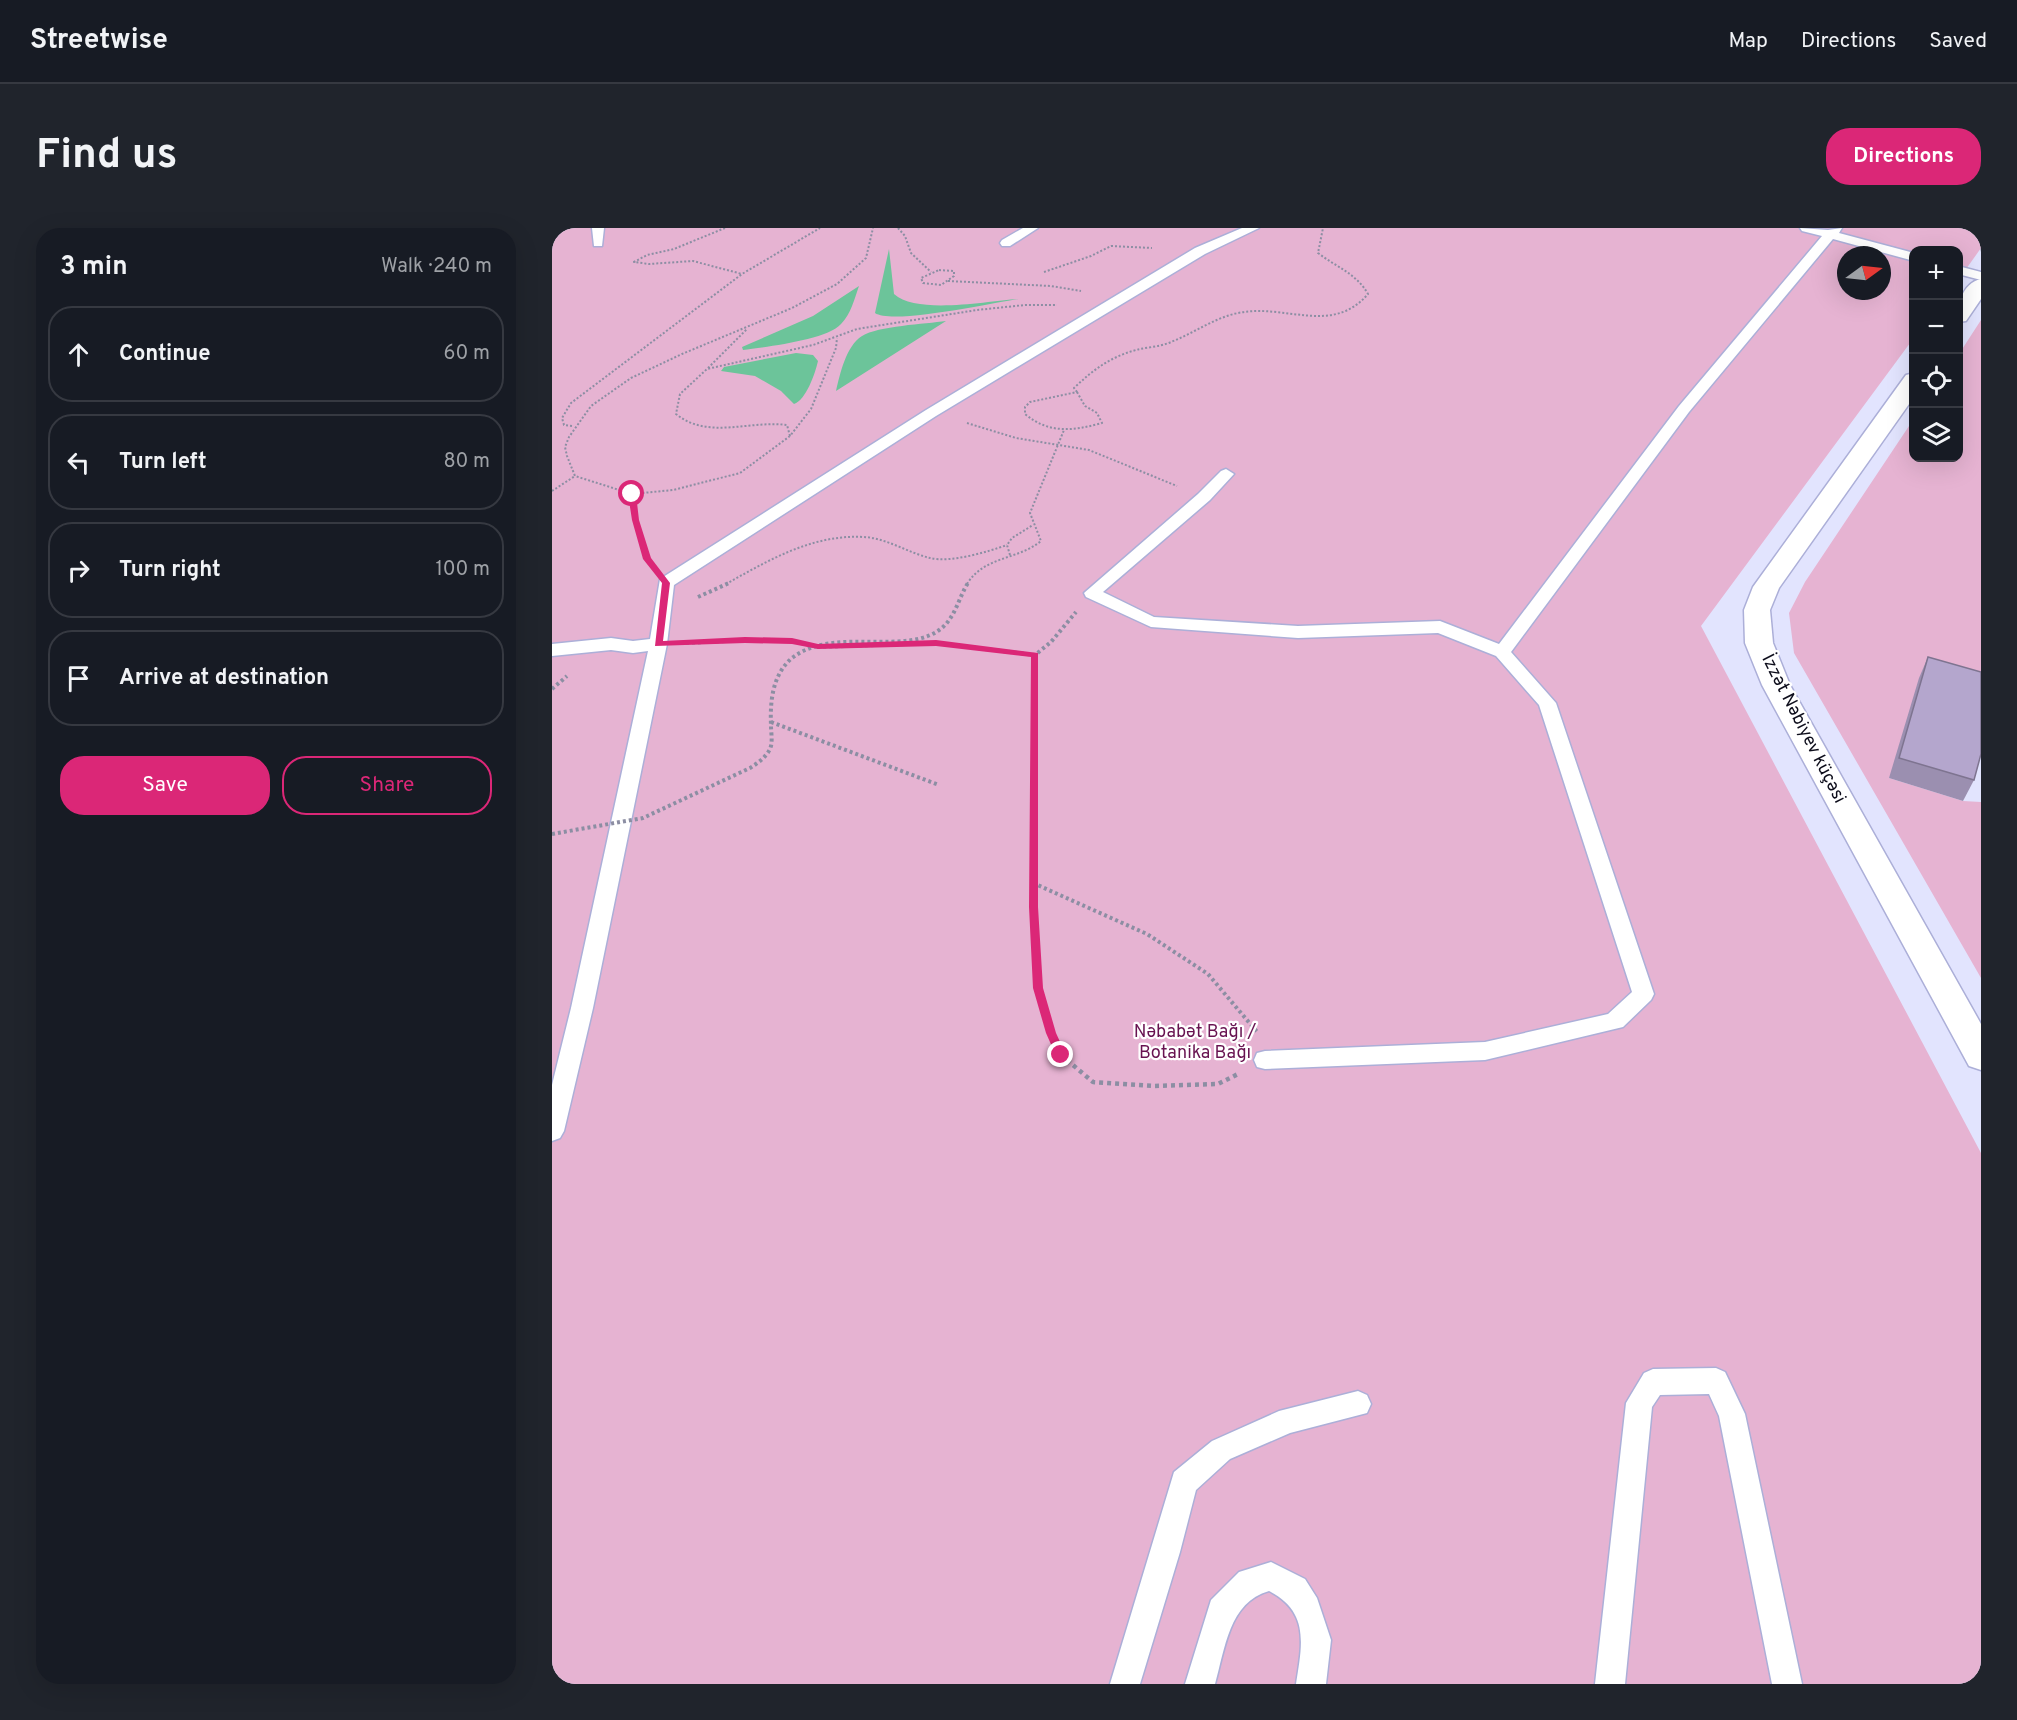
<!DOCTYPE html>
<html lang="en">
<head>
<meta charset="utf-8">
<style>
  :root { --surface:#171b24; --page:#20242c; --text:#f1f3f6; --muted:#9ea1a6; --line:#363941; --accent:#db2777 }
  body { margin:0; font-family:Overpass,sans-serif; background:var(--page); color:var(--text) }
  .controls { position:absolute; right:18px; top:18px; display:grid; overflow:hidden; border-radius:12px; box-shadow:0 6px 24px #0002 }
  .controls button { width:54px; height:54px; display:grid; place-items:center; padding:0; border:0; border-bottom:2px solid var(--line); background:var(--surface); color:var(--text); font:30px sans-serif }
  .compass { position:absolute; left:1285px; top:18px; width:54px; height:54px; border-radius:50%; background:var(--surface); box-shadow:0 6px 24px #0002; rotate:75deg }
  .stop { position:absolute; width:18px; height:18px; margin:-14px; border:4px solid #db2777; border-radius:50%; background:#fff }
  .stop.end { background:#db2777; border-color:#fff; box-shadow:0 2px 6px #0008 }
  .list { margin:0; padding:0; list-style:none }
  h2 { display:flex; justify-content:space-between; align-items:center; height:78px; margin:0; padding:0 24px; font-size:26px }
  h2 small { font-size:20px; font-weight:400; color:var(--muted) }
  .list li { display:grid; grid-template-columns:39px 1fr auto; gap:18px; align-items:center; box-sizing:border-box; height:96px; margin:0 12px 12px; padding:0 12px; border:2px solid var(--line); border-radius:24px }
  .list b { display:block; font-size:22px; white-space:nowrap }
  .list em { font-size:20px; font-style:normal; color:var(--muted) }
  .actions { display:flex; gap:12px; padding:18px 24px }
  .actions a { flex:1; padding:14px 0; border:2px solid var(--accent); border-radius:24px; text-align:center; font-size:21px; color:var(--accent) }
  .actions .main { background:var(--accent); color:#fff }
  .icon { flex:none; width:33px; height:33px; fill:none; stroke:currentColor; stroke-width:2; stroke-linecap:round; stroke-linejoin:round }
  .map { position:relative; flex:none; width:1429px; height:1456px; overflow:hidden; border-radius:24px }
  header { display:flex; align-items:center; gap:36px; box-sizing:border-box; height:84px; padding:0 30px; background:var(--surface); border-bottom:2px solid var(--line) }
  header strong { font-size:28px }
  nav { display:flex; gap:33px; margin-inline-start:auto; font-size:21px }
  .intro { display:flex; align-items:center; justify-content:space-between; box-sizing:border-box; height:144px; padding:0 36px }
  h1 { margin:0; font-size:42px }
  .button { padding:15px 27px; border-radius:24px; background:var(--accent); color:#fff; font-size:21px; font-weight:700 }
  main { display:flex; gap:36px; padding:0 36px }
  aside { flex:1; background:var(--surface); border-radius:24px; box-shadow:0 6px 24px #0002 }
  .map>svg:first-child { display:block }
  .green { fill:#e6b3d2; fill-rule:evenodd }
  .water { fill:#6cc49a }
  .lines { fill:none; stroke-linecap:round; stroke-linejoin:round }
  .service-casing { stroke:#acafd8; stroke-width:3 }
  .secondary-casing { stroke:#acafd8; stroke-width:3 }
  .path-far2 { stroke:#8c8ea3; stroke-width:2; stroke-dasharray:2 2; stroke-linecap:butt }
  .path-far1 { stroke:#8c8ea3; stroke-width:4; stroke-dasharray:3 3; stroke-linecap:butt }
  .path { stroke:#8c8ea3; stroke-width:4.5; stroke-dasharray:4 4; stroke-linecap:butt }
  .service { fill:#fff; fill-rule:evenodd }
  .secondary { fill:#fff; fill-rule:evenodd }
  .path-bridge-far1 { stroke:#8c8ea3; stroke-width:2; stroke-dasharray:2 2; stroke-linecap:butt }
  .path-bridge { stroke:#8c8ea3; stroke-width:4; stroke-dasharray:3 3; stroke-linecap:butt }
  .wall { fill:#9b8fb0 }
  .building { fill:#b4a6cd; stroke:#7e7490; stroke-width:1.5 }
  .route { fill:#db2777 }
  .labels { text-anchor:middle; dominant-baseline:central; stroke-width:4.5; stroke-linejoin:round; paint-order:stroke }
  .street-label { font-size:18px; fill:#0d0d1b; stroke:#fff }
  .park-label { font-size:18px; fill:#681351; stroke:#fff }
</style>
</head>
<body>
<header>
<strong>Streetwise</strong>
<nav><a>Map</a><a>Directions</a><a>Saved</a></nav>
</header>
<div class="intro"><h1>Find us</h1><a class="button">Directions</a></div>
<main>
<aside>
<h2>3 min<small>Walk · 240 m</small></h2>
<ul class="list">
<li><svg class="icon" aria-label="ahead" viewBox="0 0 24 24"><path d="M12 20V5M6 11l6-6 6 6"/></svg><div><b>Continue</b></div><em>60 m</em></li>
<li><svg class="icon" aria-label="left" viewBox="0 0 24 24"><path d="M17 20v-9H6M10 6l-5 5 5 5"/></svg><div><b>Turn left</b></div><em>80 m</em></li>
<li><svg class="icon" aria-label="right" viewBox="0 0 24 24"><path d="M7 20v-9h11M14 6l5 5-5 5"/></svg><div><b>Turn right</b></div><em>100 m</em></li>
<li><svg class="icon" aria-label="arrive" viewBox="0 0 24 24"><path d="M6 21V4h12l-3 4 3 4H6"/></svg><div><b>Arrive at destination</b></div></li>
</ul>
<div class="actions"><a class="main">Save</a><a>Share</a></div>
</aside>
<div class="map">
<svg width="1429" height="1456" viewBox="0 0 1429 1456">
  <rect width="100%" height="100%" fill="#e2e4fe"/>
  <path class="green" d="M0,0h1429v20l-22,31 -1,-29h-44l-1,89 -212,287 280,527v531h-1429zM1294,27h36v36h-36z
    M1429,92v376l-92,82 74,23 18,1v176l-187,-325 -5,-40 16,-31 108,-162 1,38h44l1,-104z"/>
  <path class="water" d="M337,21l5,45c23,21 93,7 124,5 -26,4 -126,26 -143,14z
    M307,58c-5,14 -8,28 -18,38 -14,16 -76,23 -98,26l-1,-3 71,-31z
    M394,93l-110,70c4,-17 10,-45 26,-55 16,-10 63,-12 84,-15z
    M244,125l17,2 5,6c-3,13 -12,39 -24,43l-13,-13 -26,-15 -34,-5 3,-4z"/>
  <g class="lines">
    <g class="service-casing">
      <path id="service" d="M40,0h12l-2,18h-8z
        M471,0h15l-28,18h-8l-2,-3 2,-3z
        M690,0h17l-54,26 -269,162 -262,169 -7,59 -74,364 -29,123 -4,7 -8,3v-56l19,-77 77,-357 -15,2 -22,-3 -59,6v-12l59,-6 22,3 17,-2 10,-60 266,-169 269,-162z
        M1248,0l28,2 14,-2 -3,5 75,20v8l-81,-22 -144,173 -178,240 45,51 98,291 -3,6 -28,27 -138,33 -220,9 -8,-2 -3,-7 3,-7 8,-2 220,-9 123,-28 24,-22 -93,-287 -43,-49 -58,-23 -140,5 -147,-11 -65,-30 -2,-4 114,-99 23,-23 5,-2 8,5 -24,26 -107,92 51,25 144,9 142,-5 59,23 180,-238 143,-170 -20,-5z
        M1406,38l23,6v8l-23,-6z
        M1164,1140l9,4 20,42 57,270h-30l-53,-268 -10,-22 -49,1 -8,12 -27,277h-30l31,-281 18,-30 9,-4z
        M806,1163l9,4 4,9 -4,9 -77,20 -60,26 -34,31 -16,62 -40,132h-30l64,-212 38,-31 67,-30z
        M719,1334l34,17 12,19 14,42 -5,44h-30c6,-39 14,-72 -27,-93 -40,11 -44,58 -54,93h-30l26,-84 28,-28z"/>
    </g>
    <g class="secondary-casing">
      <path id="secondary" d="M1429,51v20l-15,22 -8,1c0,-17 3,-38 23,-43z
        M1362,145v24l-135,191 -9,22 3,33 17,42 191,339v46l-12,-4 -207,-381 -17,-42 -1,-33 9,-23 153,-212z"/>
    </g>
    <path class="path-far2" d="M173,0l-51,21 -27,6 -13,7 15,2 44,-3 49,13
      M346,0l7,8 6,17 20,19
      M387,42l15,1v5l-13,9 -18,-2 -2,-5z
      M492,44l47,-16 20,-10 41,2
      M396,53l103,5 30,5
      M156,140l39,-39
      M525,164l8,14 12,7 5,10c-29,8 -53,11 -77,-9v-7l5,-5z
      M525,164l-3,-4c19,-18 36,-31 62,-38 11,-3 24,-3 35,-8 23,-9 43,-24 67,-29 47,-10 94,23 130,-19 -12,-21 -32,-27 -50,-41l5,-25
      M415,195l49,15 73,12 88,36
      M20,198l-8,-1 -2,-7 9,-15 171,-129 78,-46
      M238,208l-3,-11c-38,-5 -79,15 -111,-11l4,-20 27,-25 106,-24 44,-16 120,-19 48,-5h32
      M0,263l23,-15
      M80,266l-57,-18 -8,-20 -2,-9 4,-10 22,-31 40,-28 51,-24 110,-46 45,-24 29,-26 7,-30
      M458,327l-3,-10 5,-7 21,-13
      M97,333l-14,-41 -3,-26 41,-4 67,-17 50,-37 21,-27 25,-61 1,-10
      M174,356c43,-24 87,-50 138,-47 22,1 45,16 66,21 21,5 57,-6 77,-13"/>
    <path class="path-far1" d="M146,369l31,-14
      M134,415l59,-3 47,1 26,6 118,-4 99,12 16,-13 25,-30
      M483,427l-2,252 5,81 13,45 12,24
      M0,461l15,-13
      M219,494l168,63
      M481,655l114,51 61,40 50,59"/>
    <path class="path" d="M509,827l32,27 60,4 65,-2 20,-10"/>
    <use href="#service" class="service"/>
    <use href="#secondary" class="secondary"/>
    <path class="path-bridge-far1" d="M415,356c17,-28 51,-24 74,-43l-11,-28 34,-83"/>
    <path class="path-bridge" d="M0,606l91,-16 107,-50c8,-5 16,-11 20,-19 3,-7 1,-16 1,-23 -1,-24 1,-51 21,-68 42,-33 116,0 151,-31 13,-12 16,-30 25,-44"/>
  </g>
  <path class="wall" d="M1376,429l46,123 -11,21 -74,-23 30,-100z"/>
  <path class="building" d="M1376,429l53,15v82l-7,26 -75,-22z"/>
  <path class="route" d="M80,264l4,2 3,26 12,38 19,25 -7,58 82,-4 47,1 26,6 118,-4 102,13v254l5,81 13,45 10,22 -1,3h-8l-11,-25 -13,-45 -4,-81 2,-250 -95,-11 -118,3 -26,-5 -47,-1 -90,3 7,-63 -19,-24 -11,-39 -4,-26z"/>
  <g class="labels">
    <g class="street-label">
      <text transform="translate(1251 501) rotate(63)">İzzət Nəbiyev küçəsi</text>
    </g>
    <g class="park-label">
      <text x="643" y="804">Nəbabət Bağı /<tspan x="643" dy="21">Botanika Bağı</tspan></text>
    </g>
  </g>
</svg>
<div class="controls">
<button>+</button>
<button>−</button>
<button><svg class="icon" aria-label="locate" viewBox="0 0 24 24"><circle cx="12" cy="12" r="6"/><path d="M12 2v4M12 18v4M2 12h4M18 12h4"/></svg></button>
<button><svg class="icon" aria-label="layers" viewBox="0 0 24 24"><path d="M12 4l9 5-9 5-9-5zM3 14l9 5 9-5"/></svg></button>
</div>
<svg class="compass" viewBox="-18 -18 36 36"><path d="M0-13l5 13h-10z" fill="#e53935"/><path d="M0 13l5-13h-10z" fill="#9ea1a6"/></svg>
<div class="stop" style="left:80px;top:266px"></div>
<div class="stop end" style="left:509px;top:827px"></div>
</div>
</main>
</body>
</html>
